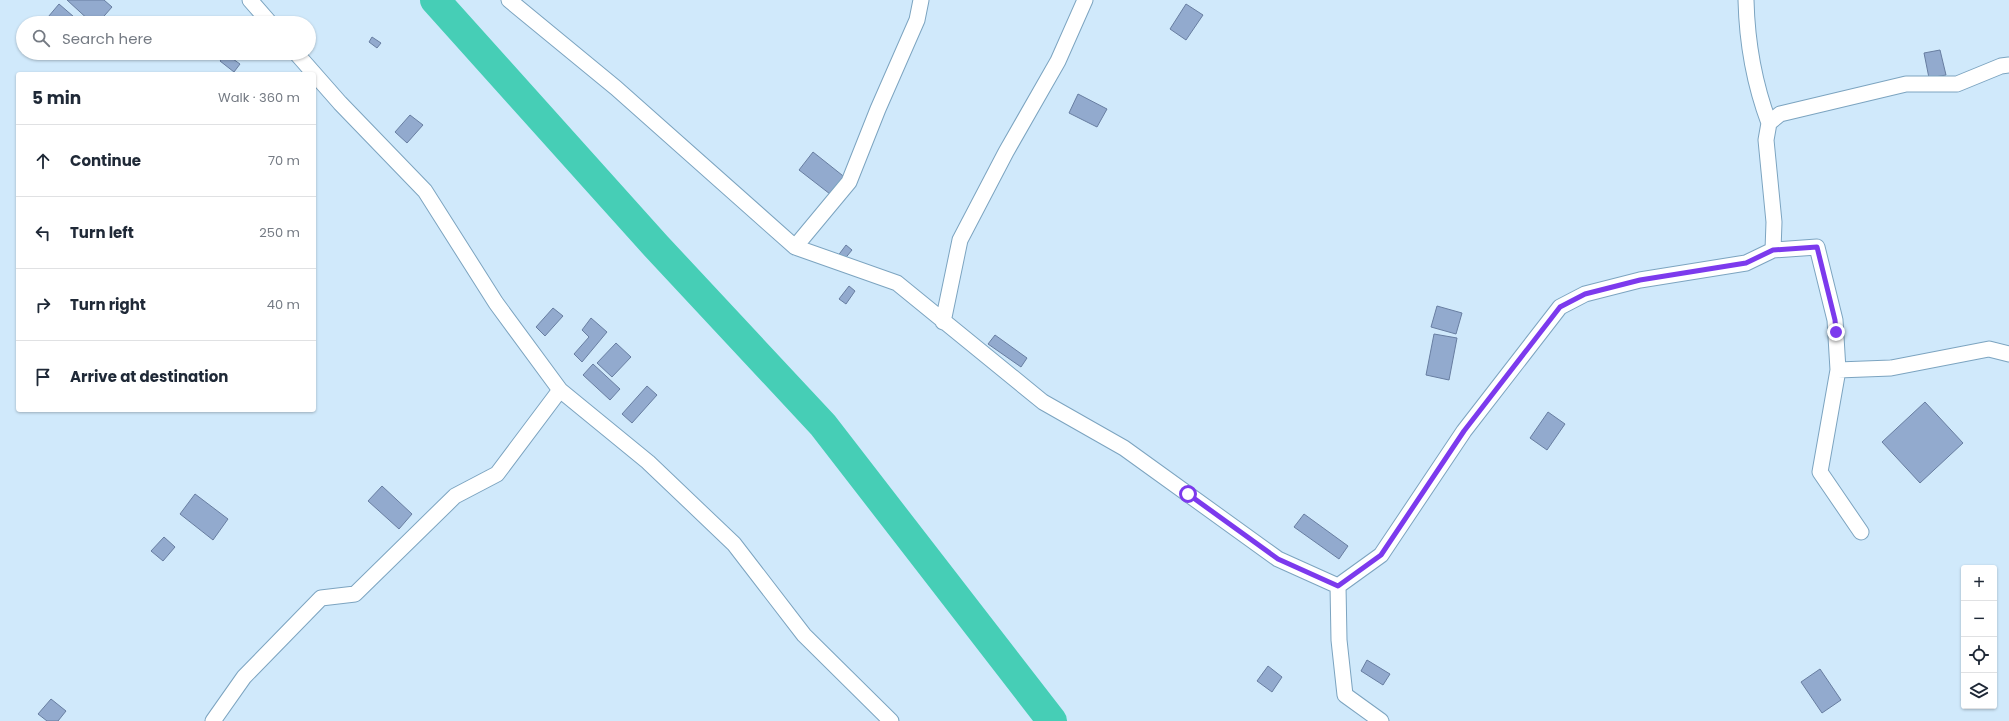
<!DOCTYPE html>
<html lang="en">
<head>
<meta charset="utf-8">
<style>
  :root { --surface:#fff; --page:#f6f6f7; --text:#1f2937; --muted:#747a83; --line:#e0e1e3 }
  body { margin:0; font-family:Poppins,sans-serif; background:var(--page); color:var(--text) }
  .controls { position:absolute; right:12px; bottom:12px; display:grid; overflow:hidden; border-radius:4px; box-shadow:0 1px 3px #0004 }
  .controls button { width:36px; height:36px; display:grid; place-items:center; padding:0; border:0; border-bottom:1px solid var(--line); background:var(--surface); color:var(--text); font:20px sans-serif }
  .stop { position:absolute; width:12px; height:12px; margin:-9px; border:3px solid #7c3aed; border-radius:50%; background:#fff }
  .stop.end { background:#7c3aed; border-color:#fff; box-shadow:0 1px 4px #0008 }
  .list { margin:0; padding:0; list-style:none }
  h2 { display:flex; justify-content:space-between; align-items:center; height:52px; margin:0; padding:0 16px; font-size:17px }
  h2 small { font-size:13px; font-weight:400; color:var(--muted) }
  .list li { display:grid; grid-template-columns:26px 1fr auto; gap:12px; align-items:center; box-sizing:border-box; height:72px; padding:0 16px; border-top:1px solid var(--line) }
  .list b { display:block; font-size:15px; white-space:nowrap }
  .list em { font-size:13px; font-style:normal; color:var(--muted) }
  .icon { flex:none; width:22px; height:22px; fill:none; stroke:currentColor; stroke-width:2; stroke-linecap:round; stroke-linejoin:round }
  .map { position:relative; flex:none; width:2009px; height:721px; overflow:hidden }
  .search { position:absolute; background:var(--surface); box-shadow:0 1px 3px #0004; left:16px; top:16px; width:300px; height:44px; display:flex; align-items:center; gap:10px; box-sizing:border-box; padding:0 14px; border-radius:22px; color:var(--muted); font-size:15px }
  .panel { position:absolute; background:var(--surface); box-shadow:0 1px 3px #0004; left:16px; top:72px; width:300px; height:340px; border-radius:4px }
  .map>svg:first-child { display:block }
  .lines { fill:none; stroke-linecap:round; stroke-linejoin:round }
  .river { stroke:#46ceb6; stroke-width:30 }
  .building { fill:#92aace; stroke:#687ea1 }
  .street-casing { stroke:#7ca4c0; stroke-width:17 }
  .street { stroke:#fff; stroke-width:15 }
  .route { stroke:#7c3aed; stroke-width:5 }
</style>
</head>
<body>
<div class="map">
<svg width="2009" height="721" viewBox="0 0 2009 721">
  <rect width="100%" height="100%" fill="#d0e9fb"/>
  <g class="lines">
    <path class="river" d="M435,0l221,246 167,179 229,296"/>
  </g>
  <path class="building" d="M67,0h37l8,7 -14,16h-6z
    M59,4l22,19h-38z
    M1186,4l17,11 -17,25 -16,-11z
    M372,37l9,6 -4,5 -8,-6z
    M1940,50l6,25 -17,3 -5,-25z
    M226,54l14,10 -6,8 -14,-11z
    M1078,94l29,15 -10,18 -28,-14z
    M410,115l13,10 -16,18 -12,-11z
    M813,152l39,31 -13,18 -40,-31z
    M846,245l6,5 -9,11 -6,-4z
    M849,286l6,5 -9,13 -7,-5z
    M1437,306l25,7 -6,21 -25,-7z
    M553,308l10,8 -18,20 -9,-9z
    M591,318l16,14 -25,30 -8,-8 15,-17 -7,-7z
    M1434,334l23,4 -8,42 -23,-5z
    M995,335l32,23 -6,9 -33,-23z
    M616,343l15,14 -19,20 -15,-14z
    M593,364l27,25 -10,11 -27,-25z
    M647,386l10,9 -25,28 -10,-9z
    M1925,402l38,41 -43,40 -38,-41z
    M1548,412l17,12 -18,26 -17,-12z
    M382,486l30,28 -13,15 -31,-28z
    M195,494l33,25 -15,21 -33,-26z
    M1304,514l44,32 -9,13 -45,-32z
    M164,537l11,10 -12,14 -12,-10z
    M1367,660l23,14 -7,11 -22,-14z
    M1268,666l14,11 -10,15 -15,-11z
    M1820,669l21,31 -19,13 -21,-31z
    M51,699l15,12 -8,10h-11l-9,-7z"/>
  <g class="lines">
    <g class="street-casing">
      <path id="street" d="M250,0l20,23
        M509,0l107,88 179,159 102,36 146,119 81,46 154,111 60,27 43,-31 83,-124 96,-124 25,-13 55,-14 106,-17 27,-13 1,-28 -8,-82 3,-17 11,-9 126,-30h51l44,-18 8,-1
        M1746,0c1,43 8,83 23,123
        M296,53l44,50 85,88 71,112 64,87 88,72 86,82 70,91 87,86
        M795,247l54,-65 29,-73 39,-89 4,-20
        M1773,250l44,-3 18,73 3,50 -18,102 41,60
        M943,322l17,-82 46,-88 52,-91 27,-61
        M1838,370l53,-2 98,-19 20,5
        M1338,586l1,54 6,55 36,26
        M213,721l31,-44 77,-79 34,-4 100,-98 42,-22 63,-84"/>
    </g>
    <use href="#street" class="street"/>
  </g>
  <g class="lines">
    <path class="route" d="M1188,494l90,65 60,27 43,-31 83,-124 96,-124 25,-13 55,-14 106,-17 27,-13 44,-3 18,73 1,12"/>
  </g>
</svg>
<div class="controls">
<button>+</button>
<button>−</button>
<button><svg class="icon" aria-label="locate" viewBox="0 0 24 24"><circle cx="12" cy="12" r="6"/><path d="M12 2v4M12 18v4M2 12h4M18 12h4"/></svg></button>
<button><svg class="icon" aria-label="layers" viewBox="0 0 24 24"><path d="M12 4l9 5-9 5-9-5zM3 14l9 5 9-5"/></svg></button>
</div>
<div class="stop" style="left:1188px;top:494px"></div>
<div class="stop end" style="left:1836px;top:332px"></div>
<div class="search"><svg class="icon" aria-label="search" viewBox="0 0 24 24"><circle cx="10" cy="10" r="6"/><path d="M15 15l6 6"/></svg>Search here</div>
<section class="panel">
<h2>5 min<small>Walk · 360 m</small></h2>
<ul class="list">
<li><svg class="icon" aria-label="ahead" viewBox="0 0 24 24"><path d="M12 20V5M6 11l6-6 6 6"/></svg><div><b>Continue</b></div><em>70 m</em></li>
<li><svg class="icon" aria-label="left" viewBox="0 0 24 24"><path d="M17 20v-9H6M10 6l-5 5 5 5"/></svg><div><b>Turn left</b></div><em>250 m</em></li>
<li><svg class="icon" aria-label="right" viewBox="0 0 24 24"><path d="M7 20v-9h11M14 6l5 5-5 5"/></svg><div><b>Turn right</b></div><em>40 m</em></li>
<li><svg class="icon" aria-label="arrive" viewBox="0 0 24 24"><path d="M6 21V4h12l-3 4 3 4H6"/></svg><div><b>Arrive at destination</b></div></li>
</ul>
</section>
</div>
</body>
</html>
